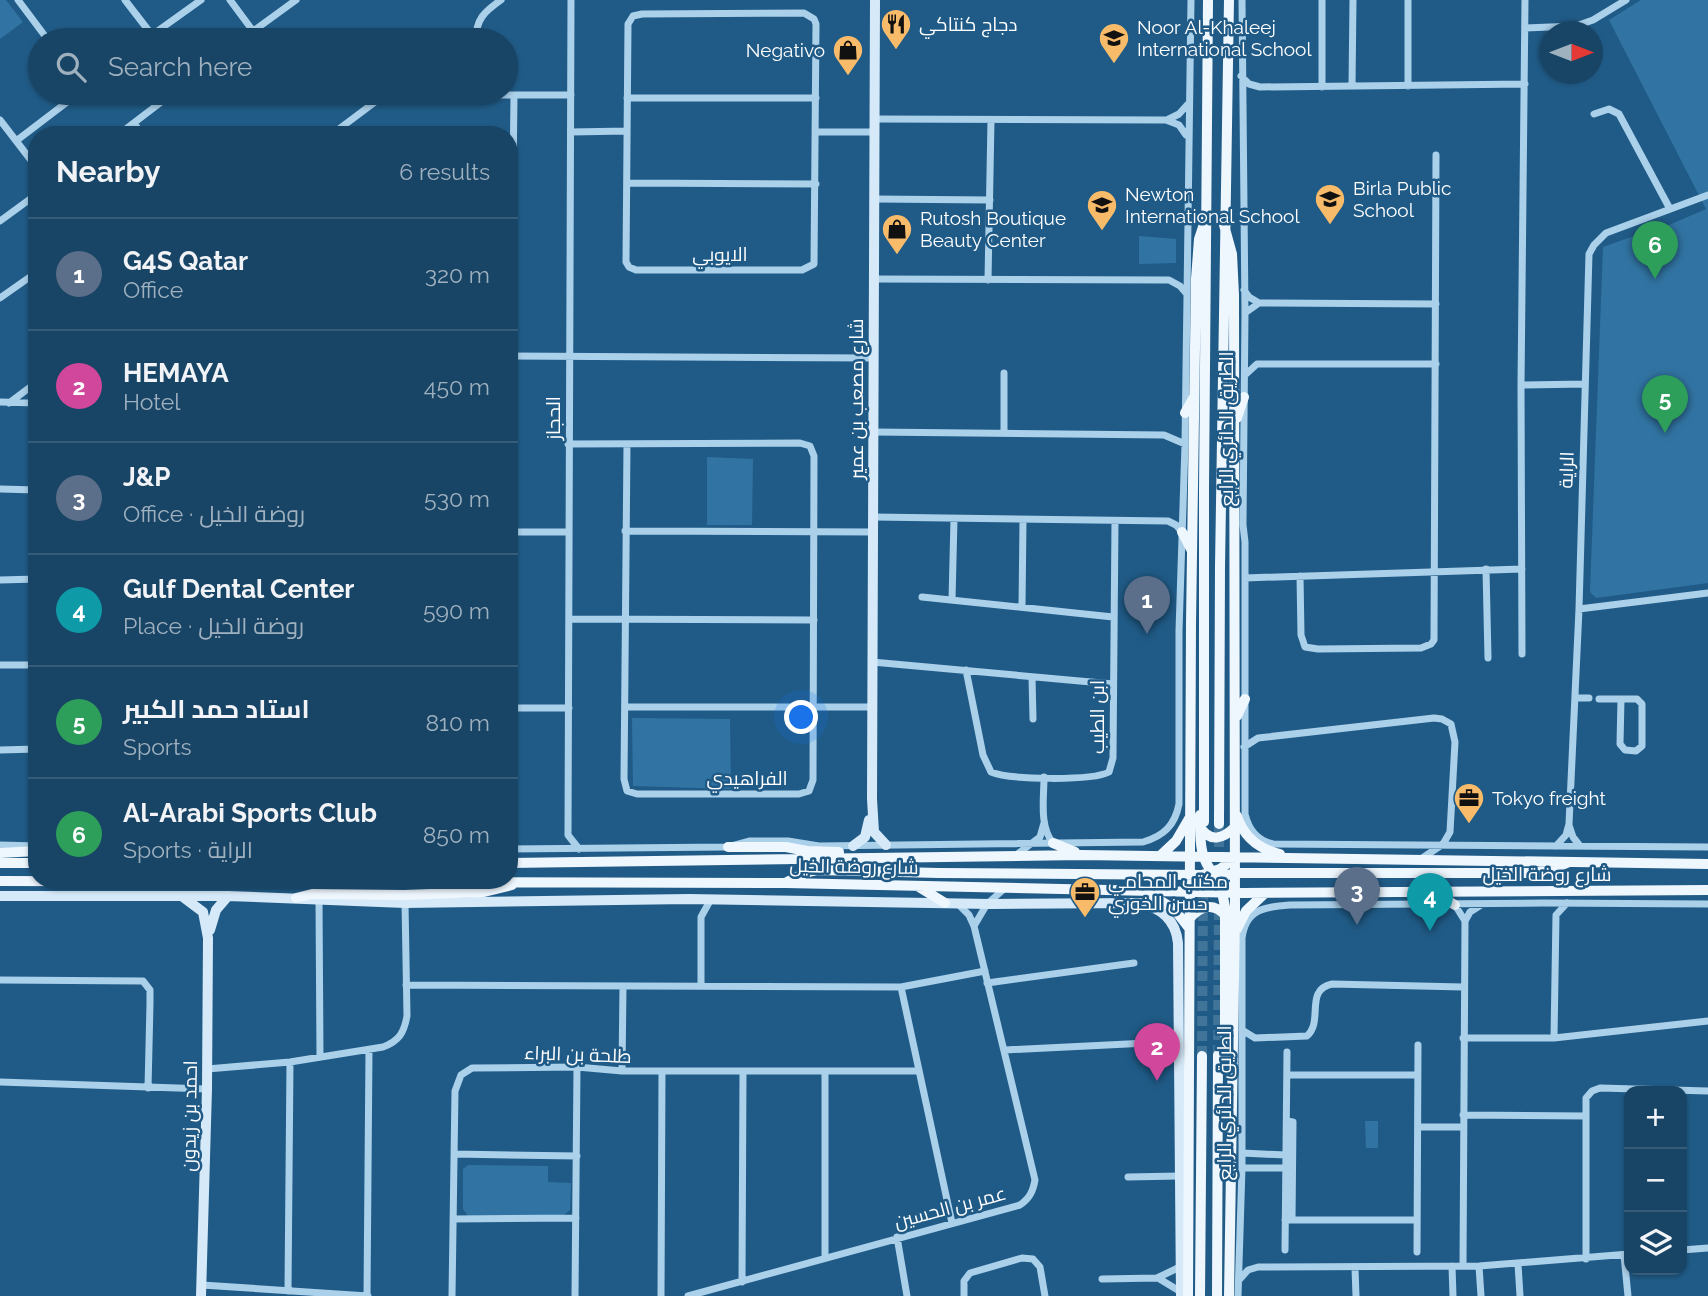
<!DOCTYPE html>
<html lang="en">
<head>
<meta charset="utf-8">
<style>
  :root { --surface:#184465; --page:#214b6b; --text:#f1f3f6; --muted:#9fb0bf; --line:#365c79; --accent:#8abfa5 }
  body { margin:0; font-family:Raleway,Cairo,sans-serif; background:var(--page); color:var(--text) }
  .controls { position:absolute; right:21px; bottom:21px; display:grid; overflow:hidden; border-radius:14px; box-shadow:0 2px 5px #0004 }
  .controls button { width:63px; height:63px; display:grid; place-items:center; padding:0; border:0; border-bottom:2px solid var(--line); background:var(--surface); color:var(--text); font:35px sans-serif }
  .compass { position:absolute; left:1540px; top:21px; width:63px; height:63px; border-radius:50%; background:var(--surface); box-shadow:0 2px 5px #0004; rotate:90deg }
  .you { position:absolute; left:802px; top:718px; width:24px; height:24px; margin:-18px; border:5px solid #fff; border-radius:50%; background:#1a73e8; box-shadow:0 0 0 10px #1a73e833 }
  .badge { display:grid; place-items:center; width:46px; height:46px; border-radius:50%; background:var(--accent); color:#fff; font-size:23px; font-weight:700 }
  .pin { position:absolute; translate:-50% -58px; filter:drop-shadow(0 2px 4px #0008) }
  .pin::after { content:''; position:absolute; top:37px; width:24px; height:21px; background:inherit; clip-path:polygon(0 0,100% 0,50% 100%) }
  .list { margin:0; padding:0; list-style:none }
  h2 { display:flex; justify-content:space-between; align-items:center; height:91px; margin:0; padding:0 28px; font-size:30px }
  h2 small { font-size:23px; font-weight:400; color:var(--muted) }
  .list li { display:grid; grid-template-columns:46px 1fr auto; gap:21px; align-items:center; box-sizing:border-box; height:112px; padding:0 28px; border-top:2px solid var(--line) }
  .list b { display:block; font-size:26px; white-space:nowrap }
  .list p { margin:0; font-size:23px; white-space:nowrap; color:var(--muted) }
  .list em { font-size:23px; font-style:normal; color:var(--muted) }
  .icon { flex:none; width:38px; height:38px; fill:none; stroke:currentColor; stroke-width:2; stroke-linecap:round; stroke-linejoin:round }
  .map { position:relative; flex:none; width:1708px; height:1296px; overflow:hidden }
  .search { position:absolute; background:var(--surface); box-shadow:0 2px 5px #0004; left:28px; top:28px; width:490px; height:77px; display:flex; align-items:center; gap:18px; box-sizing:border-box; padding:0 24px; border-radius:38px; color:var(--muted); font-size:26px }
  .panel { position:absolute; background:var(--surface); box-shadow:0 2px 5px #0004; left:28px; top:126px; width:490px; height:763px; border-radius:28px }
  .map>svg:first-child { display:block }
  .green { fill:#3174a3 }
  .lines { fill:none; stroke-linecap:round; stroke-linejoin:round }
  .primary-tunnel { stroke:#417499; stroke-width:10; stroke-dasharray:10 5; stroke-linecap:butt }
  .street { stroke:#aad0ea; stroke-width:7 }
  .secondary { stroke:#d5e9f8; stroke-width:10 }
  .primary { stroke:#eef6fe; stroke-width:10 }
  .labels { text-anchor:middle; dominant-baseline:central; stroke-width:5; stroke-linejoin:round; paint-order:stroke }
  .poi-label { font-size:19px; fill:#fff; stroke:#205b87; text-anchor:start }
  .street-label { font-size:19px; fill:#fff; stroke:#205b87 }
</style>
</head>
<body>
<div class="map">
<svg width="1708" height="1296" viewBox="0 0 1708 1296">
  <rect width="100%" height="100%" fill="#205b87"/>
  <path class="green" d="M0,0h6l17,22 -23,17z
    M1641,0h67v583l-112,15 -6,-6 13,-345 48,-17 4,1 51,-22 -97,-189z
    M1139,236l37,3v24l-37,1z
    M707,457l46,2 -1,66h-45z
    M632,718l98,1 1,70 -98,-3z
    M1365,1121h13v27h-12z
    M468,1165l80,1v16l23,1 -1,27 -6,5 -96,1 -5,-7v-40z"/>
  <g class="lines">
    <path class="primary-tunnel" d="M1219,877v-53
      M1218,1055l1,-151
      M1202,1056l1,-171"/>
    <path class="street" d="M18,0l30,40
      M125,0l27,35
      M230,0l23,31
      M571,0l-3,835 11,14
      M1242,0l3,313 -2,212 2,17v272c4,16 12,26 28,30l435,3
      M1408,0v86
      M804,13l10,6 2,5 -2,240 -12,6h-166l-7,-3 -3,-5 2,-238 5,-8 9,-2z
      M1525,28l51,-2 17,-6 33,-20
      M145,40l56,-40
      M241,40l55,-40
      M476,40c0,-21 8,-28 25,-40
      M1241,76l8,8 11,3 265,-3
      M1352,86l1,-86
      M1322,87v-87
      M627,98h189
      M1594,114l15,-5 10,5 51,95
      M875,119l291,1 13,5 7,10
      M0,120l37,48
      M1167,120l12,-6 9,-10
      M134,123l8,12
      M571,132l56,-1
      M816,132h58
      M118,135l55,-42
      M331,135l48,-36 11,-4h181
      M16,141l63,-48
      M627,183l189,1
      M874,199l116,1
      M0,221l37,-27
      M509,267l3,-6 2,-165
      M873,279l296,1 11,6 6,7
      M988,280l3,-160
      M1244,290l5,7 10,6 -14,10
      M0,298l37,-26
      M1259,303l177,1
      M509,356l364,2
      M1245,375l12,-11h179
      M1521,385l64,-1
      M0,402l37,1
      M9,403l28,-21
      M873,432l291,3 21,9
      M1004,433v-60
      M568,444l232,-1 10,3 4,10 -1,324 -4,11 -10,3h-162l-10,-3 -3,-12 3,-335
      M0,489l37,1
      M873,517l295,4 8,4 6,7
      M625,531l248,1
      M509,532h60
      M1486,569l2,89
      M1300,576l1,59 4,12 13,2 103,-1 10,-4 3,-4 2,-485
      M1245,578l277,-9
      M0,580l37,-1
      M922,597l191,20
      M952,600l2,-81
      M1022,607l1,-87
      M1579,609l129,-16
      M569,619l245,1
      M1522,654l-1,-269 4,-385
      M872,662l241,22
      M0,665h37
      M966,670l17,85 8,17c19,8 101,9 118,0l4,-14 2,-237
      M1032,677l1,42
      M1575,698h14
      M1599,699h38l5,5v42l-6,5 -11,-1 -5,-6 1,-45
      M625,707h247
      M509,708h60
      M1244,747l14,-9 176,-20 8,1 9,5 4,18 -5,90 -7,12 -22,15
      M0,750l37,-1
      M1044,777c0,21 -5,49 9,66
      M1569,825l4,12 7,9
      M0,845l37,1
      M1556,846l10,-11 3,-11 10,-215 10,-355 5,-9 12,-12 102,-38
      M509,849l219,-2 22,-6h38l31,5 324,-4c21,-6 32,-17 36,-38v-173l6,-187 6,-444
      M1016,855l24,-18 4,-14
      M319,899l1,158
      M1455,905l10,16 -2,345
      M1465,921l5,-9 11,-7
      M974,926l13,-22 17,-15
      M0,980l143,1 7,9v14l-2,84
      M987,983l147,-20
      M406,985l495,2 84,-16
      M701,986v-69l10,-18
      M901,987l51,236
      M1242,1030l13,8 52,-2c17,-15 -3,-46 25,-52l131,3
      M1463,1038h91l154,-17
      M1554,1038l2,-123 11,-12
      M1005,1050l163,-8 10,-8
      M207,1069l83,-7 93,-15c16,-6 21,-14 24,-31l-2,-113
      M622,1071l1,-85
      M825,1072v185
      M1287,1075h131
      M0,1082l207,7
      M1463,1115l123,1
      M1287,1121l6,1 -1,98
      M1418,1127h45
      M1242,1153l43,2
      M454,1154l123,2
      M1242,1168h44
      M1128,1177l51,-1
      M453,1219l123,-1
      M1285,1220h132
      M897,1237l10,59
      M1285,1250l2,-198
      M1682,1250l26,-2
      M1417,1252l1,-207
      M1624,1255l4,41
      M1586,1259v-161l6,-7 8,-3 108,3
      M1518,1264l2,32
      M1452,1266l1,30
      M1479,1266l2,30
      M1355,1268l1,28
      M1158,1278l23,14
      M1102,1279l55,-1 25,-12
      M1240,1279l8,-9 10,-3 221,-1 150,-12
      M742,1282l1,-210
      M202,1285l166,11
      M288,1291l2,-229
      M367,1296l2,-246
      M452,1296l3,-205 6,-16 11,-7 105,-1 45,4h297
      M575,1296l2,-229
      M661,1296l1,-224
      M688,1296l332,-91c10,-7 13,-14 15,-25l-61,-254 -5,-11 -11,-11
      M964,1296v-15l6,-8 52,-15 11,1 7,8 5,29
      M1238,1296l4,-128v-230c4,-29 22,-31 48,-33l254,-2 164,1"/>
    <path class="secondary" d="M875,0l-3,799 2,33 12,13
      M853,846l12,-9 4,-17
      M0,896h228l177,7 284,-4 302,5 148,-1c21,4 37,17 39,40l3,353
      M183,897l20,15 5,26 -1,151 -6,207
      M210,930l6,-20 12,-14"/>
    <path class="primary" d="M1224,225l8,29 2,41 1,620 -6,381
      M1185,413l9,-16
      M1237,418l7,-21
      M1182,532l10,19
      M1237,716l8,-17
      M1200,815c0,41 1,52 35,78
      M1237,816c7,22 22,33 43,38
      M1204,822v-332l4,-490
      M1219,824l1,-258 9,-566
      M1200,827c10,16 23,12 35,0
      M1053,843l22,9
      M728,847h58l21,4 32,1
      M0,853l37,-2
      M1160,856l16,-15 14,-24
      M0,863h37
      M509,863l572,-8 627,9
      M0,881l786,2 458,10 464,-3
      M787,882l18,-9 13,-3 121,3 263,2 18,-6 15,-11
      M919,887l26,16
      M1218,887l4,5 3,15v123l3,31
      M1193,889l24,-11 18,-5h299l16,-3 17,-7
      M1146,892l28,17 15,19
      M1435,893l20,12
      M296,898l16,-4 92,1 80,-3 28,-7
      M1190,918c11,-12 23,-16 35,-3
      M1237,929l9,-18 19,-18
      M1188,1296l3,-672 5,-345 3,-40 7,-21
      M1200,1296l2,-240
      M1217,1296l1,-241"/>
  </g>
  <defs>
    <g id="restaurant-pin" transform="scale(1.575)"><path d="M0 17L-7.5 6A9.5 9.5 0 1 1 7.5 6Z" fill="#f8bb6a" stroke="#205b87"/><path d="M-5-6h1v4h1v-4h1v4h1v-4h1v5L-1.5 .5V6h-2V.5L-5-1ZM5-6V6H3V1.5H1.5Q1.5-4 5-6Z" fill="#111"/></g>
    <g id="school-pin" transform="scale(1.575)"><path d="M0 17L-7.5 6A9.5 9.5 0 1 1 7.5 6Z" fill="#f8bb6a" stroke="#205b87"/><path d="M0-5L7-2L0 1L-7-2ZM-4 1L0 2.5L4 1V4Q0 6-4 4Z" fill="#111"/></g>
    <g id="shop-pin" transform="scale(1.575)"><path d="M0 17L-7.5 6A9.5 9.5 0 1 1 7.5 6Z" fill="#f8bb6a" stroke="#205b87"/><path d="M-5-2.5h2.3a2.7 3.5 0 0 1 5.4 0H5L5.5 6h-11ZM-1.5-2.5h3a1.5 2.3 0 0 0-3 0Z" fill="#111"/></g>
    <g id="office-pin" transform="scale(1.575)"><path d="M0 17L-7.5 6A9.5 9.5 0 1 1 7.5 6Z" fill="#f8bb6a" stroke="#205b87"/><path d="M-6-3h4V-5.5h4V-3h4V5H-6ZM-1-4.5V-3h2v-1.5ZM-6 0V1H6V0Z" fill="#111"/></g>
  </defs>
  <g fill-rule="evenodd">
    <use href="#restaurant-pin" x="896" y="24"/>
    <use href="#school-pin" x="1114" y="38"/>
    <use href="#shop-pin" x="848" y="50"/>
    <use href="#school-pin" x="1330" y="199"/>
    <use href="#school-pin" x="1102" y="205"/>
    <use href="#shop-pin" x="897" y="229"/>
    <use href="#office-pin" x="1469" y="798"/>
    <use href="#office-pin" x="1085" y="892"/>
  </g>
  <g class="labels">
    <g class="poi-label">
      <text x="919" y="24">دجاج كنتاكي</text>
      <text x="1137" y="27">Noor Al-Khaleej<tspan x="1137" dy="22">International School</tspan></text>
      <text x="825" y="50" text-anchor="end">Negativo</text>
      <text x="1353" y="188">Birla Public<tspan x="1353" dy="22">School</tspan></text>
      <text x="1125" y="194">Newton<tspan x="1125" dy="22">International School</tspan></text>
      <text x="920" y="218">Rutosh Boutique<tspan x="920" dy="22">Beauty Center</tspan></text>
      <text x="1492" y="798">Tokyo freight</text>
      <text x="1108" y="881">مكتب المحامي<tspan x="1108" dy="22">حسن الخوري</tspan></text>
    </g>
    <g class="street-label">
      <text x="720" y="254">الايوبي</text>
      <text transform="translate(856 399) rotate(-90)">شارع مصعب بن عمير</text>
      <text transform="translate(553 418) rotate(-90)">الحجاز</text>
      <text transform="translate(1226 429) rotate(-90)">الطريق الدائري الرابع</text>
      <text transform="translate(1566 470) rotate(-88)">الراية</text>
      <text transform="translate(1097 717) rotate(-90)">ابن الطيب</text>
      <text x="747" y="778">الفراهيدي</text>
      <text transform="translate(854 866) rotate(1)">شارع روضة الخيل</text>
      <text x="1547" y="874">شارع روضة الخيل</text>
      <text transform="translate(578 1054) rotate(2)">طلحة بن البراء</text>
      <text transform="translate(1224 1103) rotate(-90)">الطريق الدائري الرابع</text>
      <text transform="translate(189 1116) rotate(-89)">احمد بن زيدون</text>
      <text transform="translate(950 1207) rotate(-15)">عمر بن الحسين</text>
    </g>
  </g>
</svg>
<div class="controls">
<button>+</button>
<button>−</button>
<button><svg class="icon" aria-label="layers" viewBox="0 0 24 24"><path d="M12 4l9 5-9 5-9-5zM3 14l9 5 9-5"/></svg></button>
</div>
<svg class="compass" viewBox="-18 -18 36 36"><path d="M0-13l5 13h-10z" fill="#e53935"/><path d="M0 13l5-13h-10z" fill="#9fb0bf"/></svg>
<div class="you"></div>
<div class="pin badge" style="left:1147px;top:634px;background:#5c6f8a">1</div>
<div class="pin badge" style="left:1157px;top:1081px;background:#d1479c">2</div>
<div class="pin badge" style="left:1357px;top:925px;background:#5c6f8a">3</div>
<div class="pin badge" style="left:1430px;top:931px;background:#0f9aa8">4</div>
<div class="pin badge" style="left:1665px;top:433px;background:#2e9e5b">5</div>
<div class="pin badge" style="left:1655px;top:279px;background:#2e9e5b">6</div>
<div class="search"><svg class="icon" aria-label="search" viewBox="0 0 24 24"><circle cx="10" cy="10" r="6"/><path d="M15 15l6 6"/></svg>Search here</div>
<section class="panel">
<h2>Nearby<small>6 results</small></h2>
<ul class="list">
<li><span class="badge" style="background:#5c6f8a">1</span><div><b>G4S Qatar</b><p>Office</p></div><em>320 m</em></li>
<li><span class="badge" style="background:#d1479c">2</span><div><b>HEMAYA</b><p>Hotel</p></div><em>450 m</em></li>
<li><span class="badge" style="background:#5c6f8a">3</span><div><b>J&amp;P</b><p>Office · روضة الخيل</p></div><em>530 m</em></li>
<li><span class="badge" style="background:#0f9aa8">4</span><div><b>Gulf Dental Center</b><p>Place · روضة الخيل</p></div><em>590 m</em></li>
<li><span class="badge" style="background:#2e9e5b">5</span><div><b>استاد حمد الكبير</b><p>Sports</p></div><em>810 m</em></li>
<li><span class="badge" style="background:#2e9e5b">6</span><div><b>Al-Arabi Sports Club</b><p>Sports · الراية</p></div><em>850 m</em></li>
</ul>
</section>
</div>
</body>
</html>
